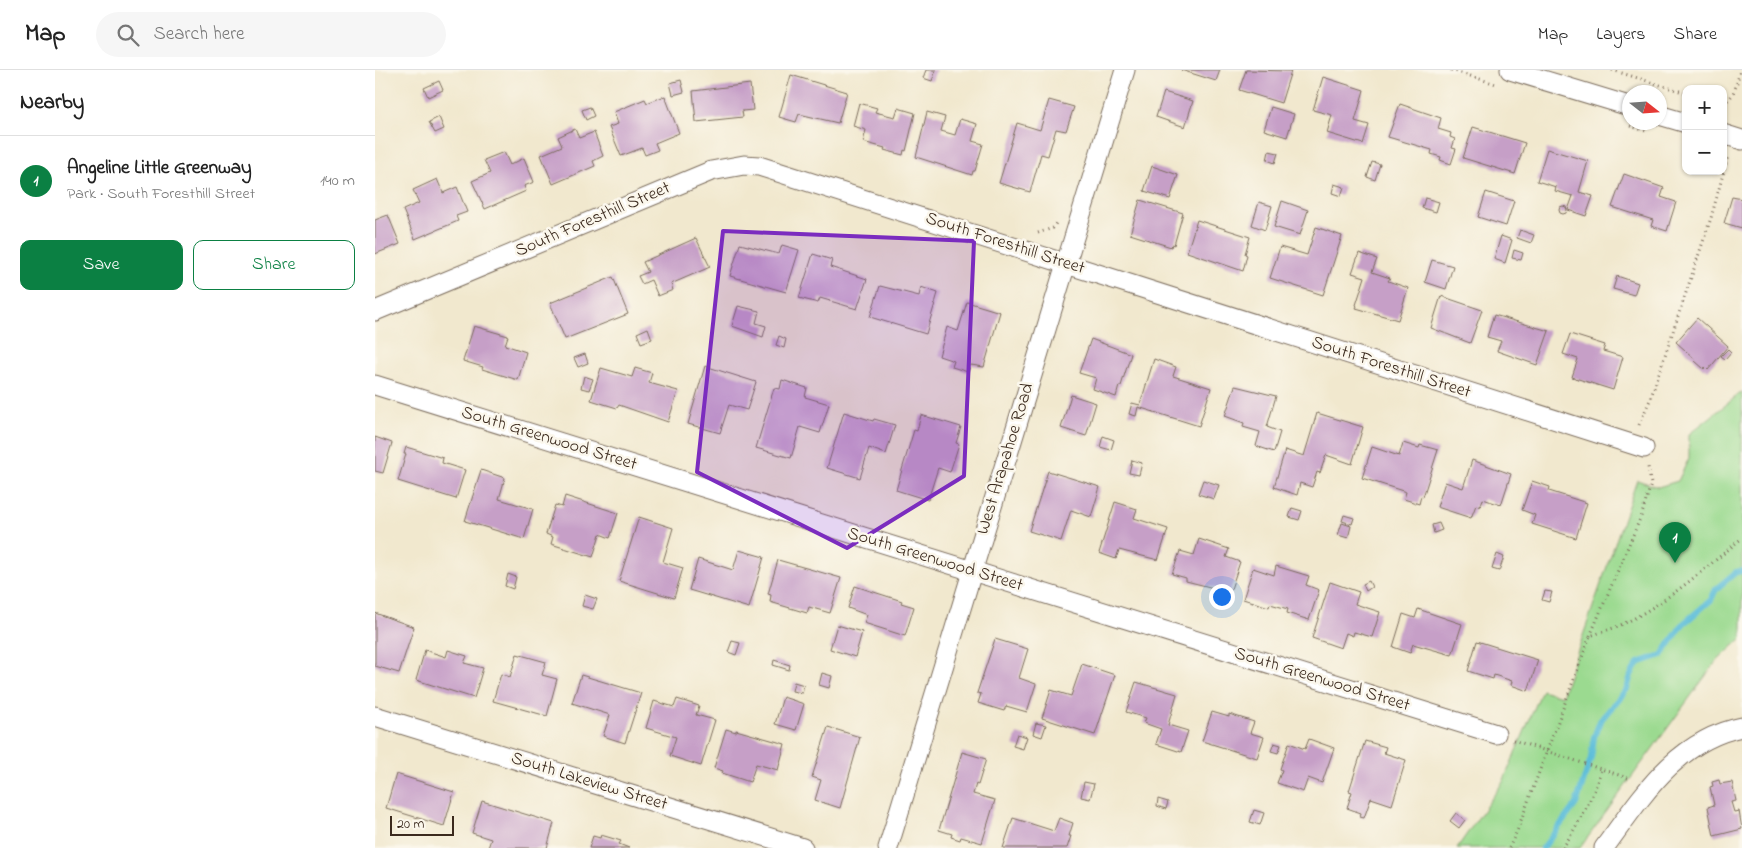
<!DOCTYPE html>
<html lang="en">
<head>
<meta charset="utf-8">
<style>
  :root { --surface:#fff; --page:#f6f6f6; --text:#222; --muted:#767676; --line:#e0e0e0; --accent:#0b8043 }
  body { margin:0; font-family:"Indie Flower",sans-serif; background:var(--page); color:var(--text) }
  .controls { position:absolute; right:15px; top:15px; display:grid; overflow:hidden; border-radius:10px; box-shadow:0 1px 4px #0004 }
  .controls button { width:45px; height:45px; display:grid; place-items:center; padding:0; border:0; border-bottom:1px solid var(--line); background:var(--surface); color:var(--text); font:25px sans-serif }
  .compass { position:absolute; left:1247px; top:15px; width:45px; height:45px; border-radius:50%; background:var(--surface); box-shadow:0 1px 4px #0004; rotate:107deg }
  .scale { position:absolute; left:15px; bottom:12px; width:64px; box-sizing:border-box; padding-left:5px; border:2px solid #3b2a1e; border-top:0; font-size:14px; line-height:18px; white-space:nowrap; color:#3b2a1e; -webkit-text-stroke:4px #fbf7ec; paint-order:stroke }
  .you { position:absolute; left:846px; top:526px; width:18px; height:18px; margin:-12px; border:4px solid #fff; border-radius:50%; background:#1a73e8; box-shadow:0 0 0 8px #1a73e833 }
  .badge { display:grid; place-items:center; width:32px; height:32px; border-radius:50%; background:var(--accent); color:#fff; font-size:16px; font-weight:700 }
  .pin { position:absolute; translate:-50% -41px; filter:drop-shadow(0 1px 2px #0008) }
  .pin::after { content:''; position:absolute; top:26px; width:18px; height:15px; background:inherit; clip-path:polygon(0 0,100% 0,50% 100%) }
  .list { margin:0; padding:0; list-style:none }
  h2 { display:flex; justify-content:space-between; align-items:center; height:65px; margin:0; padding:0 20px; font-size:21px }
  h2 small { font-size:16px; font-weight:400; color:var(--muted) }
  .list li { display:grid; grid-template-columns:32px 1fr auto; gap:15px; align-items:center; box-sizing:border-box; height:90px; padding:0 20px; border-top:1px solid var(--line) }
  .list b { display:block; font-size:19px; white-space:nowrap }
  .list p { margin:0; font-size:16px; white-space:nowrap; color:var(--muted) }
  .list em { font-size:16px; font-style:normal; color:var(--muted) }
  .actions { display:flex; gap:10px; padding:15px 20px }
  .actions a { flex:1; padding:11px 0; border:1px solid var(--accent); border-radius:10px; text-align:center; font-size:18px; color:var(--accent) }
  .actions .main { background:var(--accent); color:#fff }
  .icon { flex:none; width:28px; height:28px; fill:none; stroke:currentColor; stroke-width:2; stroke-linecap:round; stroke-linejoin:round }
  .map { position:relative; flex:none; width:1367px; height:778px; overflow:hidden }
  header { display:flex; align-items:center; gap:30px; box-sizing:border-box; height:70px; padding:0 25px; background:var(--surface); border-bottom:1px solid var(--line) }
  header strong { font-size:24px }
  nav { display:flex; gap:28px; margin-inline-start:auto; font-size:18px }
  .search { width:350px; height:45px; background:var(--page); display:flex; align-items:center; gap:12px; box-sizing:border-box; padding:0 18px; border-radius:28px; color:var(--muted); font-size:19px }
  main { display:flex }
  aside { flex:1; background:var(--surface) }
  .map>svg:first-child { display:block }
  .green { fill:#9bda90; stroke:#6b8257 }
  .lines { fill:none; stroke-linecap:round; stroke-linejoin:round }
  .stream { stroke:#5bbdd9; stroke-width:6 }
  .building { fill:#c69fc7 }
  .street-casing { stroke:#7b6c5c; stroke-width:21 }
  .path { stroke:#7b6c5c; stroke-width:3; stroke-dasharray:1 4; stroke-linecap:butt }
  .street { stroke:#fff; stroke-width:19 }
  .marked { fill:#7b2cbf; fill-opacity:0.2; stroke:#7b2cbf; stroke-width:4; stroke-linejoin:round }
  .labels { text-anchor:middle; dominant-baseline:central; stroke-width:5; stroke-linejoin:round; paint-order:stroke }
  .street-label { font-size:18px; fill:#3b2a1e; stroke:#fbf7ec }
</style>
</head>
<body>
<header>
<strong>Map</strong>
<div class="search"><svg class="icon" aria-label="search" viewBox="0 0 24 24"><circle cx="10" cy="10" r="6"/><path d="M15 15l6 6"/></svg>Search here</div>
<nav><a>Map</a><a>Layers</a><a>Share</a></nav>
</header>
<main>
<aside>
<h2>Nearby<small></small></h2>
<ul class="list">
<li><span class="badge">1</span><div><b>Angeline Little Greenway</b><p>Park · South Foresthill Street</p></div><em>140 m</em></li>
</ul>
<div class="actions"><a class="main">Save</a><a>Share</a></div>
</aside>
<div class="map">
<svg width="1367" height="778" viewBox="0 0 1367 778">
  <rect width="100%" height="100%" fill="#fbf7ec"/>
  <filter id="ink" filterUnits="userSpaceOnUse"><feTurbulence type="fractalNoise" baseFrequency=".02" numOctaves="2"/><feDisplacementMap in="SourceGraphic" scale="10" xChannelSelector="R" yChannelSelector="G"/><feConvolveMatrix kernelMatrix="1 2 1 2 8 2 1 2 1" color-interpolation-filters="sRGB"/></filter>
  <filter id="wash" filterUnits="userSpaceOnUse"><feTurbulence type="fractalNoise" baseFrequency=".0096" numOctaves="4" result="noise"/><feDisplacementMap in="SourceGraphic" scale="20" xChannelSelector="R" yChannelSelector="G"/><feGaussianBlur stdDeviation="1.12" result="paint"/><feColorMatrix in="noise" values="0 0 0 0 0 0 0 0 0 0 0 0 0 0 0 0 0 1.4 0 .05"/><feComposite in="paint" operator="in"/></filter>
  <g filter="url(#wash)">
    <rect width="100%" height="100%" fill="#f1e8ce"/>
    <path class="green" d="M1367,322v246l-27,25 -135,185h-123l46,-66 39,-92 20,6 75,-216 21,7 20,-6 11,-23v-24z"/>
    <g class="lines">
      <path class="stream" d="M1168,778l33,-44 5,-15 10,-31 3,-21 6,-16 27,-32 4,-14 7,-12 24,-8 21,-31 28,-24 5,-11 20,-17 6,-1"/>
    </g>
    <g id="blocks">
      <path class="building" d="M551,0h10l-4,11 -9,-3z
        M806,0h39l-4,11z
        M871,0l45,1 -10,32 -42,-13z
        M416,5l56,17 -9,31 -39,-9 -3,8 -17,-5z
        M948,7l41,13 -9,31 14,4 -6,19 -36,-11 5,-18 -19,-5z
        M306,10l3,12 -11,3 -3,-12z
        M64,11l4,9 -15,7 -4,-9z
        M375,14l3,26 -11,1 1,6 -47,5 -3,-31z
        M789,22l29,9 -8,26 -29,-10z
        M290,26l14,37 -24,10 3,7 -13,5 -3,-7 -21,8 -12,-29 9,-3 -4,-12 31,-13 2,4z
        M674,30l25,7 -8,24 -10,-2 -8,27 -7,-2 -11,38 -31,-9 18,-60 23,7z
        M484,33l18,5 -2,4 20,5 3,-9 17,5 -9,38 -2,-1 -1,5 -19,-5 1,-2 -22,-6 3,-12 -13,-4z
        M1025,34l41,14 -3,11 13,4 -1,4 5,2 -3,9 4,1 -5,15 -11,-4 1,-3 -10,-3 1,-4 -44,-13z
        M215,37l4,9 -8,4 -4,-10z
        M896,37l23,7 -7,23 -23,-7z
        M552,42l18,5 -4,14 14,4 5,-16 17,5 -5,17 11,3 -8,27h-2l-1,4 -56,-18z
        M64,47l5,12 -9,4 -6,-11z
        M1098,57l52,16 -10,31 -52,-16z
        M200,59l4,9 15,-6 9,24 -10,5 2,5 -42,18 -12,-29 21,-9 -4,-9z
        M1172,79l41,12 -9,31 14,4 -7,20 -18,-6 5,-14 -18,-5 1,-4 -19,-6z
        M894,81l9,2 -3,10 -8,-3z
        M129,82l6,13 14,-7 10,24 -10,4 2,5 -41,18 -13,-28 18,-8 -6,-13z
        M997,92l8,2 -5,16 -8,-3z
        M777,96l26,9 -8,24 -26,-8z
        M1249,104l40,14 -3,9 15,5 -9,29 -16,-5 2,-6 -41,-13z
        M62,109l6,14 14,-6 10,25 -11,4 2,5 -43,18 -12,-29 16,-7 -6,-13z
        M959,114l10,3 -3,9 -9,-3z
        M1111,122l28,9 -8,25 -28,-9z
        M1357,127l10,2v29l-18,-5z
        M1050,128l14,4 -3,10 -14,-4z
        M765,130l43,13 -9,32 -2,-1 -1,3 -41,-13z
        M907,131l26,9 -8,25 -26,-8z
        M884,132l13,4 -7,24 -13,-5z
        M1184 140a4 4 0 1 1 8 0a4 4 0 1 1-8 0Z
        M13,145l12,29 -25,10v-34z
        M822,150l53,17 -5,17 2,1 -4,16 -56,-19z
        M941,157l26,9 -19,59 -53,-17 10,-31 27,8z
        M1145,160l14,5 -3,8 -14,-5z
        M1126,166l11,4 -7,23 -11,-4z
        M321,168l14,29 -39,17 2,6 -15,6 -7,-16 -9,4 -4,-8 10,-4 -5,-10z
        M365,174l39,10 3,-9 17,5 -13,42 -56,-16z
        M1139,180l9,3 -2,7 -9,-2z
        M984,183l18,6 -5,13 18,6 -2,3 20,7 -10,32 -42,-12 1,-2 -1,-1 9,-28 -13,-4z
        M438,184l19,6 -2,7 37,12 -10,30 -37,-11 -2,5 -19,-5z
        M1057,190l21,6 -7,23 -21,-7z
        M1242,206l21,7 -4,12 -21,-6z
        M238,207l15,37 -63,25 -15,-36z
        M505,216l39,10 2,-9 17,6 -12,41 -56,-17z
        M1066,226l41,14 -12,33 -39,-15z
        M592,232l33,10 -16,55 -13,-2 -3,7 -16,-5 2,-6 -15,-5 8,-29 11,4z
        M363,236l21,5 -3,12 10,3 -3,11 -31,-11z
        M1119,245l55,16 -12,34 -40,-14 4,-10 -14,-4z
        M1322,248l31,28 -20,24 -3,-3 -1,2 -9,-8 1,-1 -20,-18z
        M99,256l34,10 -3,9 21,7 -8,28 -36,-11 1,-2 -20,-6z
        M273,258l4,11 -11,4 -4,-10z
        M1195,264l35,11 -2,6 20,6 -10,33 -41,-13 6,-18 -15,-5z
        M404,266l7,3 -2,9 -8,-3z
        M716,269l40,15 -10,32h-2l-3,11 -23,-8 3,-11 -17,-5z
        M1353,279l3,3 -6,7 -4,-3z
        M210,284l3,9 -10,4 -4,-9z
        M779,289l22,8 -3,9 38,12 -12,38 -61,-19 -2,9 -7,-2 3,-11 8,2z
        M330,296l51,16 -9,28 -18,-5 -9,28 -32,-9z
        M226,298l31,9 3,-9 17,5 -3,10 29,8 -10,31 -49,-17 -2,3 -26,-8z
        M209,306l9,3 -4,11 -8,-2z
        M407,310l25,8 -2,9 24,7 -9,29 -20,-6 -9,31 -35,-10 18,-60 6,1z
        M860,316l41,10 -9,31 13,5 -6,20 -18,-6 4,-14 -17,-5 1,-4 -19,-7z
        M696,325l25,8 -10,33 -25,-8z
        M469,342l29,9 1,-2 21,6 -9,29 -17,-6 -9,30 -33,-10z
        M942,343l46,14 -11,37 -26,-9 -6,18 -3,-1 -5,15 -12,-4 -3,12 -23,-8 11,-37 19,6z
        M546,345l40,12 -5,16 3,1 -9,28 -12,-4 -10,32 -32,-10 18,-60 3,1z
        M728,366l11,4 -3,10 -11,-3z
        M0,367l17,6 -9,30 -8,-2z
        M1028,373l16,5 1,-3 18,5 -15,47 -2,-1 -2,8 -15,-5 2,-7 -44,-14 10,-31 27,9z
        M31,377l37,11 -1,5 23,7 -9,29 -58,-18 8,-27h-2z
        M757,390l10,3 -3,12 -10,-2z
        M1097,390l39,14 -10,31 -18,-6 -3,8 -4,-2 -5,13 -34,-11 8,-25 18,6z
        M106,400l24,8 -6,21 34,10 -9,30 -59,-18z
        M673,401l52,16 -9,30 -20,-7 -10,31 -32,-10z
        M828,410l16,5 -5,14 -16,-5z
        M1157,411l18,6 -1,4 38,12 -11,35 -44,-14 3,-9 -13,-5z
        M190,426l53,17 -8,25 -10,-4 -7,23 -42,-13 2,-7 -7,-3 9,-29 7,2z
        M740,432l22,7 -3,9 34,11 -10,31 -39,-10 -3,9 -17,-6z
        M917,438l10,3 -3,9 -10,-3z
        M969,445l10,3 -2,6 -10,-3z
        M264,447l34,11 -10,34 20,6 -9,30 -55,-17z
        M967,453l9,3 -3,12 -10,-3z
        M1064,453l3,7 -8,3 -2,-8z
        M824,469l30,10 -3,8 14,5 -10,30 -44,-11v-3l-14,-4 8,-23 14,4z
        M364,480l25,7 -15,51 -60,-18 9,-31 35,11z
        M1122,484l7,3 -5,14 -7,-2z
        M403,490l63,18 -11,35 -21,-6 -2,6 -37,-11 1,-7 -3,-1z
        M901,496l33,10 -3,9 13,5 -10,30 -22,-7 1,-4 -18,-5 -1,3 -26,-8 10,-31 21,7z
        M133,504l8,3 -3,12 -8,-3z
        M994,511l3,6 -6,4 -3,-7z
        M955,512l29,10 -4,12 25,8 -8,25 -18,-5 -1,4 -7,-3 -5,15 -29,-10z
        M480,516l47,15 -1,2 13,4 -9,29 -41,-13 3,-8 -19,-7z
        M1170,521l7,1 -3,10 -7,-2z
        M210,525l12,4 -4,10 -11,-3z
        M1043,539l44,15 -10,31 -39,-11 -3,9 -17,-6 10,-33 12,4z
        M0,543l39,14 -15,46 -24,-7z
        M462,555l25,7 -7,25 -25,-8z
        M620,569l33,10 -9,29 17,6 -9,28 -21,-6 -2,5 -26,-8 3,-9 -4,-1z
        M357,571l8,2 -4,12 -8,-3z
        M1102,571l61,19 -10,31 -17,-6 1,-4 -18,-6 -1,4 -25,-8z
        M50,580l21,7 2,-7 19,6 -3,7 19,5 -9,30 -58,-18z
        M142,584l29,8 -4,13 15,4 -10,37 -54,-15 8,-27 9,3z
        M399,590l16,5 -1,5 -16,-5z
        M707,594l33,11 -20,60 -53,-17 9,-28 20,6z
        M447,603l10,3 -3,12 -10,-3z
        M206,605l60,18 -16,50 -22,-7 7,-21 -38,-12z
        M419,612l10,3 -2,8 -10,-2z
        M761,612l41,12 -9,31 20,6 -7,21 -25,-8 5,-15 -17,-6 2,-5 -20,-6z
        M408,627l21,7 -8,26 -21,-6z
        M302,629l22,7 -3,9 19,5 -14,46 -31,-10 6,-19 -30,-9 8,-27 20,6z
        M837,642l17,5v-3l25,8 -4,11 14,4 -7,21 -55,-17z
        M661,653l10,2 -4,12 -9,-3z
        M453,657l32,10 -20,71 -25,-8 6,-20 -9,-3z
        M351,659l10,3v-2l49,14 -7,26 -22,-6 -6,18 -28,-9 1,-2 -9,-3z
        M642,664l10,3 -4,12 -10,-3z
        M934,669l25,9 -12,35 -14,-5 -5,14 -26,-9 5,-13 -2,-1 9,-26 16,6z
        M990,671l21,6 -2,6 22,7 -14,45 -21,-7 -7,20 -4,-1 1,-4 -14,-5 5,-16 -3,-1z
        M899,673l7,2 -3,8 -7,-2z
        M587,682l24,7 -8,26 -2,-1 -3,10 22,6 -13,43 -21,-6 -1,3 -9,-3 1,-3 -13,-4z
        M21,704l58,18 -10,34 -58,-18z
        M1344,710l1,4 12,-2 4,19 -5,1 3,10 5,-1 3,18 -28,7 -6,-29 6,-2 -4,-18 3,-1 -1,-4z
        M709,712l10,2 -4,15 -9,-2z
        M783,729l10,3 -2,7 -9,-3z
        M107,731l72,22 -7,25h-59l3,-9 -19,-6z
        M879,740l10,3 -4,12 -10,-3z
        M1081,743l9,7 -6,8 -9,-7z
        M638,748l41,13 5,-13 14,5 -4,13h2l-4,12h-64z
        M226,765l20,6 -2,3 10,4h-40l4,-12 7,2z"/>
    </g>
  </g>
  <g filter="url(#ink)">
    <use href="#blocks" fill-opacity="0" stroke="#7b6c5c" stroke-width="1"/>
    <g class="lines">
      <g class="street-casing">
        <path id="street" d="M1135,0l119,36
          M1284,45l27,8
          M1348,64l19,6
          M0,241l336,-140 33,-6 15,1 885,282
          M0,315l1121,349
          M0,646l428,132
          M513,778l237,-778
          M1229,778c37,-50 72,-108 138,-121"/>
      </g>
      <path class="path" d="M1076,0l45,14
        M1237,0l74,23
        M1348,33c12,-5 14,-21 17,-33
        M1255,56l16,5
        M663,163l15,-5 3,-5
        M1264,355l11,-25 61,-182 17,-62
        M1215,566l52,-122 9,-30 -3,-17
        M1138,670l118,39
        M1134,778l8,-17 73,-195c11,-4 22,-7 33,-12 43,-21 82,-55 119,-86
        M1188,778c15,-25 31,-50 38,-79"/>
      <use href="#street" class="street"/>
    </g>
  </g>
  <path class="marked" d="M348,161l251,10 -10,235 -117,72 -150,-76z"/>
  <g class="labels">
    <g class="street-label">
      <text transform="translate(218 150) rotate(-23)">South Foresthill Street</text>
      <text transform="translate(630 174) rotate(18)">South Foresthill Street</text>
      <text transform="translate(1016 298) rotate(18)">South Foresthill Street</text>
      <text transform="translate(174 369) rotate(17)">South Greenwood Street</text>
      <text transform="translate(631 389) rotate(-73)">West Arapahoe Road</text>
      <text transform="translate(560 490) rotate(17)">South Greenwood Street</text>
      <text transform="translate(947 610) rotate(17)">South Greenwood Street</text>
      <text transform="translate(214 712) rotate(17)">South Lakeview Street</text>
    </g>
  </g>
</svg>
<div class="controls">
<button>+</button>
<button>−</button>
</div>
<svg class="compass" viewBox="-18 -18 36 36"><path d="M0-13l5 13h-10z" fill="#e53935"/><path d="M0 13l5-13h-10z" fill="#767676"/></svg>
<div class="scale">20 m</div>
<div class="you"></div>
<div class="pin badge" style="left:1300px;top:493px">1</div>
</div>
</main>
</body>
</html>
